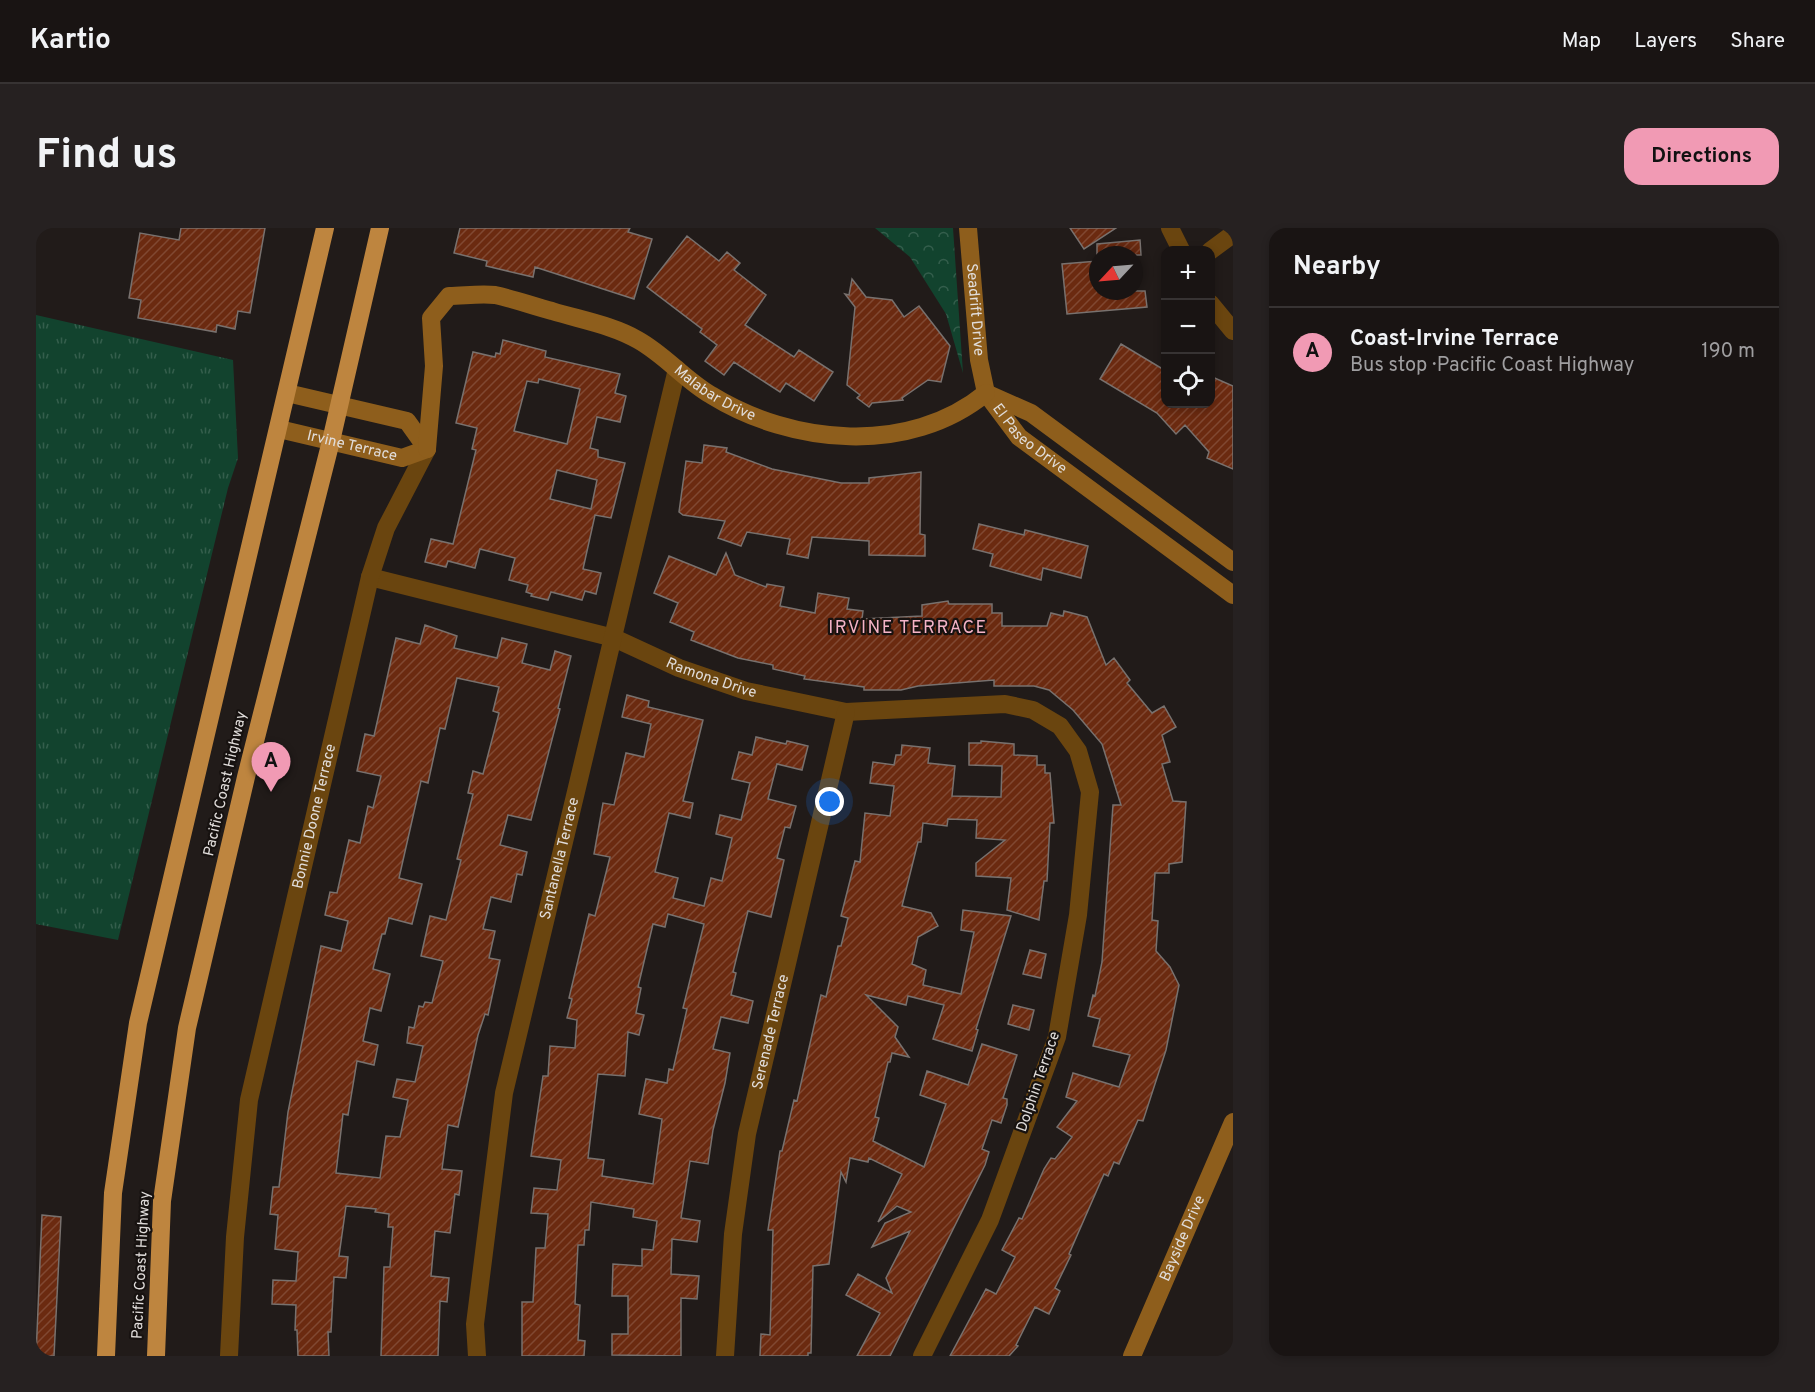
<!DOCTYPE html>
<html lang="en">
<head>
<meta charset="utf-8">
<style>
  :root { --surface:#191413; --page:#262121; --text:#f1f3f6; --muted:#9f9ea0; --line:#373333; --accent:#f19ab4 }
  body { margin:0; font-family:Overpass,sans-serif; background:var(--page); color:var(--text) }
  .controls { position:absolute; right:18px; top:18px; display:grid; overflow:hidden; border-radius:12px; box-shadow:0 3px 9px #0003 }
  .controls button { width:54px; height:54px; display:grid; place-items:center; padding:0; border:0; border-bottom:2px solid var(--line); background:var(--surface); color:var(--text); font:30px sans-serif }
  .compass { position:absolute; left:1053px; top:18px; width:54px; height:54px; border-radius:50%; background:var(--surface); box-shadow:0 3px 9px #0003; rotate:244deg }
  .you { position:absolute; left:794px; top:574px; width:21px; height:21px; margin:-15px; border:4px solid #fff; border-radius:50%; background:#1a73e8; box-shadow:0 0 0 9px #1a73e833 }
  .badge { display:grid; place-items:center; width:39px; height:39px; border-radius:50%; background:var(--accent); color:#111; font-size:20px; font-weight:700 }
  .pin { position:absolute; translate:-50% -50px; filter:drop-shadow(0 2px 3px #0008) }
  .pin::after { content:''; position:absolute; top:32px; width:21px; height:18px; background:inherit; clip-path:polygon(0 0,100% 0,50% 100%) }
  .list { margin:0; padding:0; list-style:none }
  h2 { display:flex; justify-content:space-between; align-items:center; height:78px; margin:0; padding:0 24px; font-size:26px }
  h2 small { font-size:20px; font-weight:400; color:var(--muted) }
  .list li { display:grid; grid-template-columns:39px 1fr auto; gap:18px; align-items:center; box-sizing:border-box; height:90px; padding:0 24px; border-top:2px solid var(--line) }
  .list b { display:block; font-size:22px; white-space:nowrap }
  .list p { margin:0; font-size:20px; white-space:nowrap; color:var(--muted) }
  .list em { font-size:20px; font-style:normal; color:var(--muted) }
  .icon { flex:none; width:33px; height:33px; fill:none; stroke:currentColor; stroke-width:2; stroke-linecap:round; stroke-linejoin:round }
  .map { position:relative; flex:none; width:1197px; height:1128px; overflow:hidden; border-radius:18px }
  header { display:flex; align-items:center; gap:36px; box-sizing:border-box; height:84px; padding:0 30px; background:var(--surface); border-bottom:2px solid var(--line) }
  header strong { font-size:28px }
  nav { display:flex; gap:33px; margin-inline-start:auto; font-size:21px }
  .intro { display:flex; align-items:center; justify-content:space-between; box-sizing:border-box; height:144px; padding:0 36px }
  h1 { margin:0; font-size:42px }
  .button { padding:15px 27px; border-radius:18px; background:var(--accent); color:#111; font-size:21px; font-weight:700 }
  main { display:flex; gap:36px; padding:0 36px }
  aside { flex:1; background:var(--surface); border-radius:18px; box-shadow:0 3px 9px #0003 }
  .map>svg:first-child { display:block }
  .grass { fill:url(#grass-tufts) }
  .park { fill:url(#park-crowns) }
  .building { fill:url(#building-hatch); stroke:#78716e; stroke-width:1.5; fill-rule:evenodd }
  .lines { fill:none; stroke-linecap:round; stroke-linejoin:round }
  .street { stroke:#6a450f; stroke-width:18 }
  .secondary { stroke:#8e5e1c; stroke-width:18 }
  .highway { stroke:#be853f; stroke-width:18 }
  .labels { text-anchor:middle; dominant-baseline:central; stroke-width:4.5; stroke-linejoin:round; paint-order:stroke }
  .street-label { font-size:15px; fill:#e1dddb; stroke:#171210 }
  .quarter-label { font-size:18px; letter-spacing:1.5px; fill:#f5b3c6; stroke:#171210 }
</style>
</head>
<body>
<header>
<strong>Kartio</strong>
<nav><a>Map</a><a>Layers</a><a>Share</a></nav>
</header>
<div class="intro"><h1>Find us</h1><a class="button">Directions</a></div>
<main>
<div class="map">
<svg width="1197" height="1128" viewBox="0 0 1197 1128">
  <defs>
    <pattern id="grass-tufts" width="24" height="20" patternUnits="userSpaceOnUse" patternTransform="scale(1.5)"><rect width="24" height="20" fill="#12432e"/><path d="M3 7l-1-3M5 7V3M7 7l1-3M15 17l-1-3M17 17v-4M19 17l1-3" fill="none" stroke="#345e4c"/></pattern>
    <pattern id="park-crowns" width="20" height="18" patternUnits="userSpaceOnUse" patternTransform="scale(1.5)"><rect width="20" height="18" fill="#12432e"/><path d="M2 6a3 3 0 1 1 6 0M12 15a3 3 0 1 1 6 0" fill="none" stroke="#345e4c"/></pattern>
    <pattern id="building-hatch" width="6" height="6" patternUnits="userSpaceOnUse" patternTransform="scale(1.5)"><rect width="6" height="6" fill="#6b2a10"/><path d="M-1 1l2-2M0 6l6-6M5 7l2-2" fill="none" stroke="#804832"/></pattern>
  </defs>
  <rect width="100%" height="100%" fill="#211b19"/>
  <path class="grass" d="M0,87l197,45 5,98 -10,30 -110,452 -82,-16z"/>
  <path class="park" d="M839,0h78l10,145 -17,-59 -36,-57z"/>
  <path class="building" d="M145,0h84l-15,85 -12,-2 -3,18 -18,-4 -1,7 -78,-14 3,-18 -12,-2 11,-65 39,7z
    M424,0h170l-2,4 24,7 -18,60 -99,-32 -2,10 -47,-11 1,-5 -33,-8z
    M1034,0h46l-32,21z
    M651,8l32,25 8,-9 13,11 -6,7 32,25 -21,30 49,32 5,-7 34,22 -19,29 -28,-18 -6,9 -46,-30 -10,13 -19,-14 12,-16 -17,-13 2,-3 -55,-42z
    M1104,12l1,15h-44v-11z
    M1062,33v30h47l2,16 -80,7 -5,-50z
    M816,51l14,18 26,3 12,17 15,-11 31,40 -9,36 -13,-2 -26,18 1,2 -31,3 -3,4 -12,-9 3,-3 -13,-10 8,-78 -10,-13 4,1z
    M467,112l43,11 -1,6 75,17 -5,19 11,3 -6,26 -23,-5 -7,31 8,2v7l27,6 -14,55 -16,-3 -12,54 18,4 -5,21 -11,-3 -3,9 -31,-8 -3,8 -17,-4 1,-2 -6,-2 2,-7 -19,-5 6,-22 -35,-9 -5,19 -27,-7 -2,6 -21,-5 6,-23 22,5 23,-94 -4,-1 5,-21 -21,-5 17,-71 22,5 1,-4 4,1zM503,151l41,10 -13,55 -53,-13 13,-50 11,2zM521,242l40,10 -6,29 -41,-10z
    M1085,116l45,27v33h44v-28l23,10v83l-26,-11 2,-6 -24,-27 -9,9 -19,-21 -57,-34z
    M668,217l23,3 -1,4 46,17 69,14h28v-5l52,-6 -1,62 5,1v21l-56,-1v-14l-57,-4 -4,21 -21,-4 3,-15 -43,-7 -6,14 -23,-8 7,-17 -42,-6 -4,-3 7,-51 16,2z
    M943,296l45,11 1,-5 63,16 -7,32 -38,-10 -2,12 -51,-14 3,-12 -20,-5z
    M690,325l9,22 31,12 1,-3 17,3 -4,19 35,7 3,-20 31,5 -2,11 16,2 -1,8 60,-3v-11l26,-4 1,3h43v9h10v13h45l4,-13 12,3 1,-5 23,6 19,48 8,-7 16,22 -3,3 25,30 12,-7 12,21 -14,8 8,27 -8,2 11,37 13,1 -4,60 -13,2v9h-14l-3,47 6,1 -2,30 14,16 9,18 -13,65 -23,71 -5,-1 -19,44 -5,-2 -6,14 -4,-2 -35,80 2,1 -16,33 5,3 -11,23 -14,-7 -19,38 2,1 -9,10h-59l36,-67 10,5 19,-37 -13,-7 17,-32 3,1 22,-50 7,-11 4,1 17,-22 -15,-10 20,-26 -11,-4 7,-24 46,14 11,-32 -37,-9 7,-27 -12,-3 5,-21 2,1 7,-34 11,-157h8l-19,-61 -29,-34 -24,-20 -15,-4h-40v-6l-76,6 -17,4h-37v-3l-60,-8 1,-3 -32,-7v-4l-35,-7 -47,-18 3,-8 -24,-10 8,-19 -24,-10 15,-37 47,19z
    M389,397l32,11 -3,12 43,10 5,-20 25,6 -5,19 28,7 5,-19 16,5 -13,52 2,1 -29,111 -23,-5 -8,30 27,7 -5,23 -5,-1 -6,28 -20,-5 -8,32 12,2 -6,27 11,2 -12,55 -3,-1 -7,21 -20,92 -10,-2 -6,44 20,2 -3,24 -4,-1 -5,39 -15,-2 -4,45 18,2 -2,24 -7,-1 -2,55h-57l3,-89h6l3,-40h-5l1,-13 -14,-2 1,-3 -30,-3 -7,50 9,1 -2,21 -12,-1 -3,55h-3l1,24h-31l-1,-26h-2l1,-25 -24,-1 1,-24 23,1 2,-29 -23,-3 3,-34 -8,-1 3,-27h6l9,-75 33,-166 20,5 7,-30 -23,-6 5,-23 7,1 12,-53 11,3 8,-37 5,2 8,-32 -24,-5 8,-37 9,2 22,-98 24,6zM421,450l42,9 -6,24 6,2 -16,61 -10,-3 -5,22 5,1 -16,65 4,1 -15,60 -16,-4 -9,40 22,5 -11,42 -7,-1 -2,5 -4,-1 -5,22 -5,-1 -2,16 16,3 -8,36 -18,-3 -4,18 15,3 -8,37 -14,-1 -6,42 -44,-5 7,-59 5,1 9,-54 17,4 4,-20 -15,-4 7,-33 11,3 9,-37 -17,-5 9,-35h3l4,-16 23,6 10,-40 -23,-6 22,-97 7,2 12,-55 5,1z
    M591,467l22,6 -1,6 55,13 -20,81 10,2 -3,15 -21,-5 -14,59 23,6 -5,20 31,8 7,-28 11,3 10,-43 -16,-4 4,-19 21,5 9,-37 -18,-4 7,-27 13,3 4,-18 30,7 1,-3 21,5 -6,24 -25,-6 -9,35 28,7 -6,22 -5,-1 -8,31 7,2 -13,57 -23,-6 -15,61 3,1 -5,22 22,6 -5,22 -27,-6 -8,32 17,4 -5,30 -12,47 -5,34 -18,-3 -9,57 19,3 -3,21 -25,-3 -1,35 28,2 -2,23 -16,-1v58l-69,-1v-21h16v-38h-16l1,-32 29,2v-17l11,1 4,-29 -24,-4 1,-8 -43,-7 -2,28h-4l-1,15h-6l-3,59 5,1 -2,35 7,1 -1,15h-62v-54h11l3,-54h9l3,-34 -17,-1 3,-25 23,2 4,-30 -30,-4 12,-80h5l2,-30 25,2 2,-28 -10,-2 5,-19 -3,-1 20,-84 6,2 15,-59 -16,-3 9,-51 11,2 12,-52 18,4 7,-33 -29,-7zM632,686l36,10 -21,84 4,1 -14,61 -4,-1 -2,14 -21,-4 -7,35 23,5 -9,65 -51,-8 2,-16 -16,-2 10,-84 27,2 3,-44 11,3 5,-20 -8,-2 5,-25 -3,-1 15,-63 12,3z
    M945,513l33,3v11l23,1v9h8v8h5l4,50h-4l-3,58h-3l-5,39 -32,-10 4,-32 -35,-2v-13l29,-23 -29,-2 1,-18 -29,-1 -1,7 -24,-3 -2,19h-3l-16,64 29,7 7,13 -20,11 -6,27 14,6 -3,15 38,9 13,-62 -13,-2 2,-20 48,6 -35,113 2,1 -6,21 -39,-12 11,-34 -36,-9 -2,9 -40,-10 32,32 -3,10 14,20 -17,-4 -2,9h-2l-13,55 4,1 -6,23 51,26 22,-63 -26,-9 7,-24 41,14 14,-41 35,11 -14,43 4,1v6l-6,18 -9,-3 -10,29 7,3 -4,13 -95,191h-33l23,-43 -34,-18 12,-21 34,19 -6,-15 24,-47 -38,16 13,-24 26,-11 -14,-6 -19,16 24,-48 -33,-16 -1,4 -18,-4 -4,24 -5,-10 -12,92 -16,2 -2,87h-3v3h-48l1,-22 9,1 3,-105h-5l12,-79h2l12,-51 3,1 24,-106 5,2 12,-51h3l7,-28 -7,-2 14,-55 5,1 5,-49 25,3 4,-30 -24,-3 3,-21 21,3 2,-10h5l1,-10 28,3 -2,15 27,3 -3,30 49,1 1,-31 -33,-1v-22h12z
    M994,722l16,4 -5,24 -18,-4z
    M977,777l21,5 -5,20 -21,-6z
    M6,987l19,2 -7,139h-18z"/>
  <g class="lines">
    <g class="street">
      <path d="M1134,0l11,22"/>
      <path d="M1174,23l23,-17"/>
      <path d="M1174,75l23,28"/>
      <path id="s1" d="M334,349l244,61 65,30 67,23 100,21 159,-8 28,6 27,16 18,25 12,41 -12,123 -21,122 -67,183 -68,136"/>
      <path id="s2" d="M193,1128l6,-119 14,-137 121,-523 16,-49 41,-79"/>
      <path id="s3" d="M441,1128l-2,-32 29,-231 173,-724"/>
      <path id="s4" d="M689,1128l8,-122 14,-100 99,-422"/>
    </g>
    <g class="secondary">
      <path id="s5" d="M932,0l11,132 7,33 33,44 214,158"/>
      <path d="M251,165l120,28 20,28"/>
      <path d="M952,166l43,19 202,149"/>
      <path id="s6" d="M243,201l123,29 25,-9"/>
      <path id="s7" d="M391,221l7,-83 -3,-48 18,-22c14,0 31,-3 46,-1 19,4 38,11 57,16 29,9 60,14 86,29 27,15 47,40 73,55 81,50 198,61 275,-2"/>
      <path id="s8" d="M1096,1128l101,-234"/>
    </g>
    <path class="highway" d="M70,1128l7,-163 25,-170 187,-795
      M120,1128l6,-155 25,-173 59,-251 85,-336 49,-213"/>
  </g>
  <g class="labels">
    <g class="street-label">
      <text stroke="none"><textPath href="#s5" startOffset="82">Seadrift Drive</textPath></text>
      <text stroke="none"><textPath href="#s7" startOffset="450">Malabar Drive</textPath></text>
      <text stroke="none"><textPath href="#s5" startOffset="230">El Paseo Drive</textPath></text>
      <text stroke="none"><textPath href="#s6" startOffset="75">Irvine Terrace</textPath></text>
      <text stroke="none"><textPath href="#s1" startOffset="357">Ramona Drive</textPath></text>
      <text transform="translate(190 556) rotate(-77)">Pacific Coast Highway</text>
      <text stroke="none"><textPath href="#s2" startOffset="548">Bonnie Doone Terrace</textPath></text>
      <text stroke="none"><textPath href="#s3" startOffset="506">Santanella Terrace</textPath></text>
      <text stroke="none"><textPath href="#s4" startOffset="328">Serenade Terrace</textPath></text>
      <text transform="translate(1003 854) rotate(-71)">Dolphin Terrace</text>
      <text stroke="none"><textPath href="#s8" startOffset="128">Bayside Drive</textPath></text>
      <text transform="translate(106 1037) rotate(-87)">Pacific Coast Highway</text>
    </g>
    <g class="quarter-label">
      <text x="872" y="400">IRVINE TERRACE</text>
    </g>
  </g>
</svg>
<div class="controls">
<button>+</button>
<button>−</button>
<button><svg class="icon" aria-label="locate" viewBox="0 0 24 24"><circle cx="12" cy="12" r="6"/><path d="M12 2v4M12 18v4M2 12h4M18 12h4"/></svg></button>
</div>
<svg class="compass" viewBox="-18 -18 36 36"><path d="M0-13l5 13h-10z" fill="#e53935"/><path d="M0 13l5-13h-10z" fill="#9f9ea0"/></svg>
<div class="you"></div>
<div class="pin badge" style="left:235px;top:564px">A</div>
</div>
<aside>
<h2>Nearby<small></small></h2>
<ul class="list">
<li><span class="badge">A</span><div><b>Coast-Irvine Terrace</b><p>Bus stop · Pacific Coast Highway</p></div><em>190 m</em></li>
</ul>
</aside>
</main>
</body>
</html>
